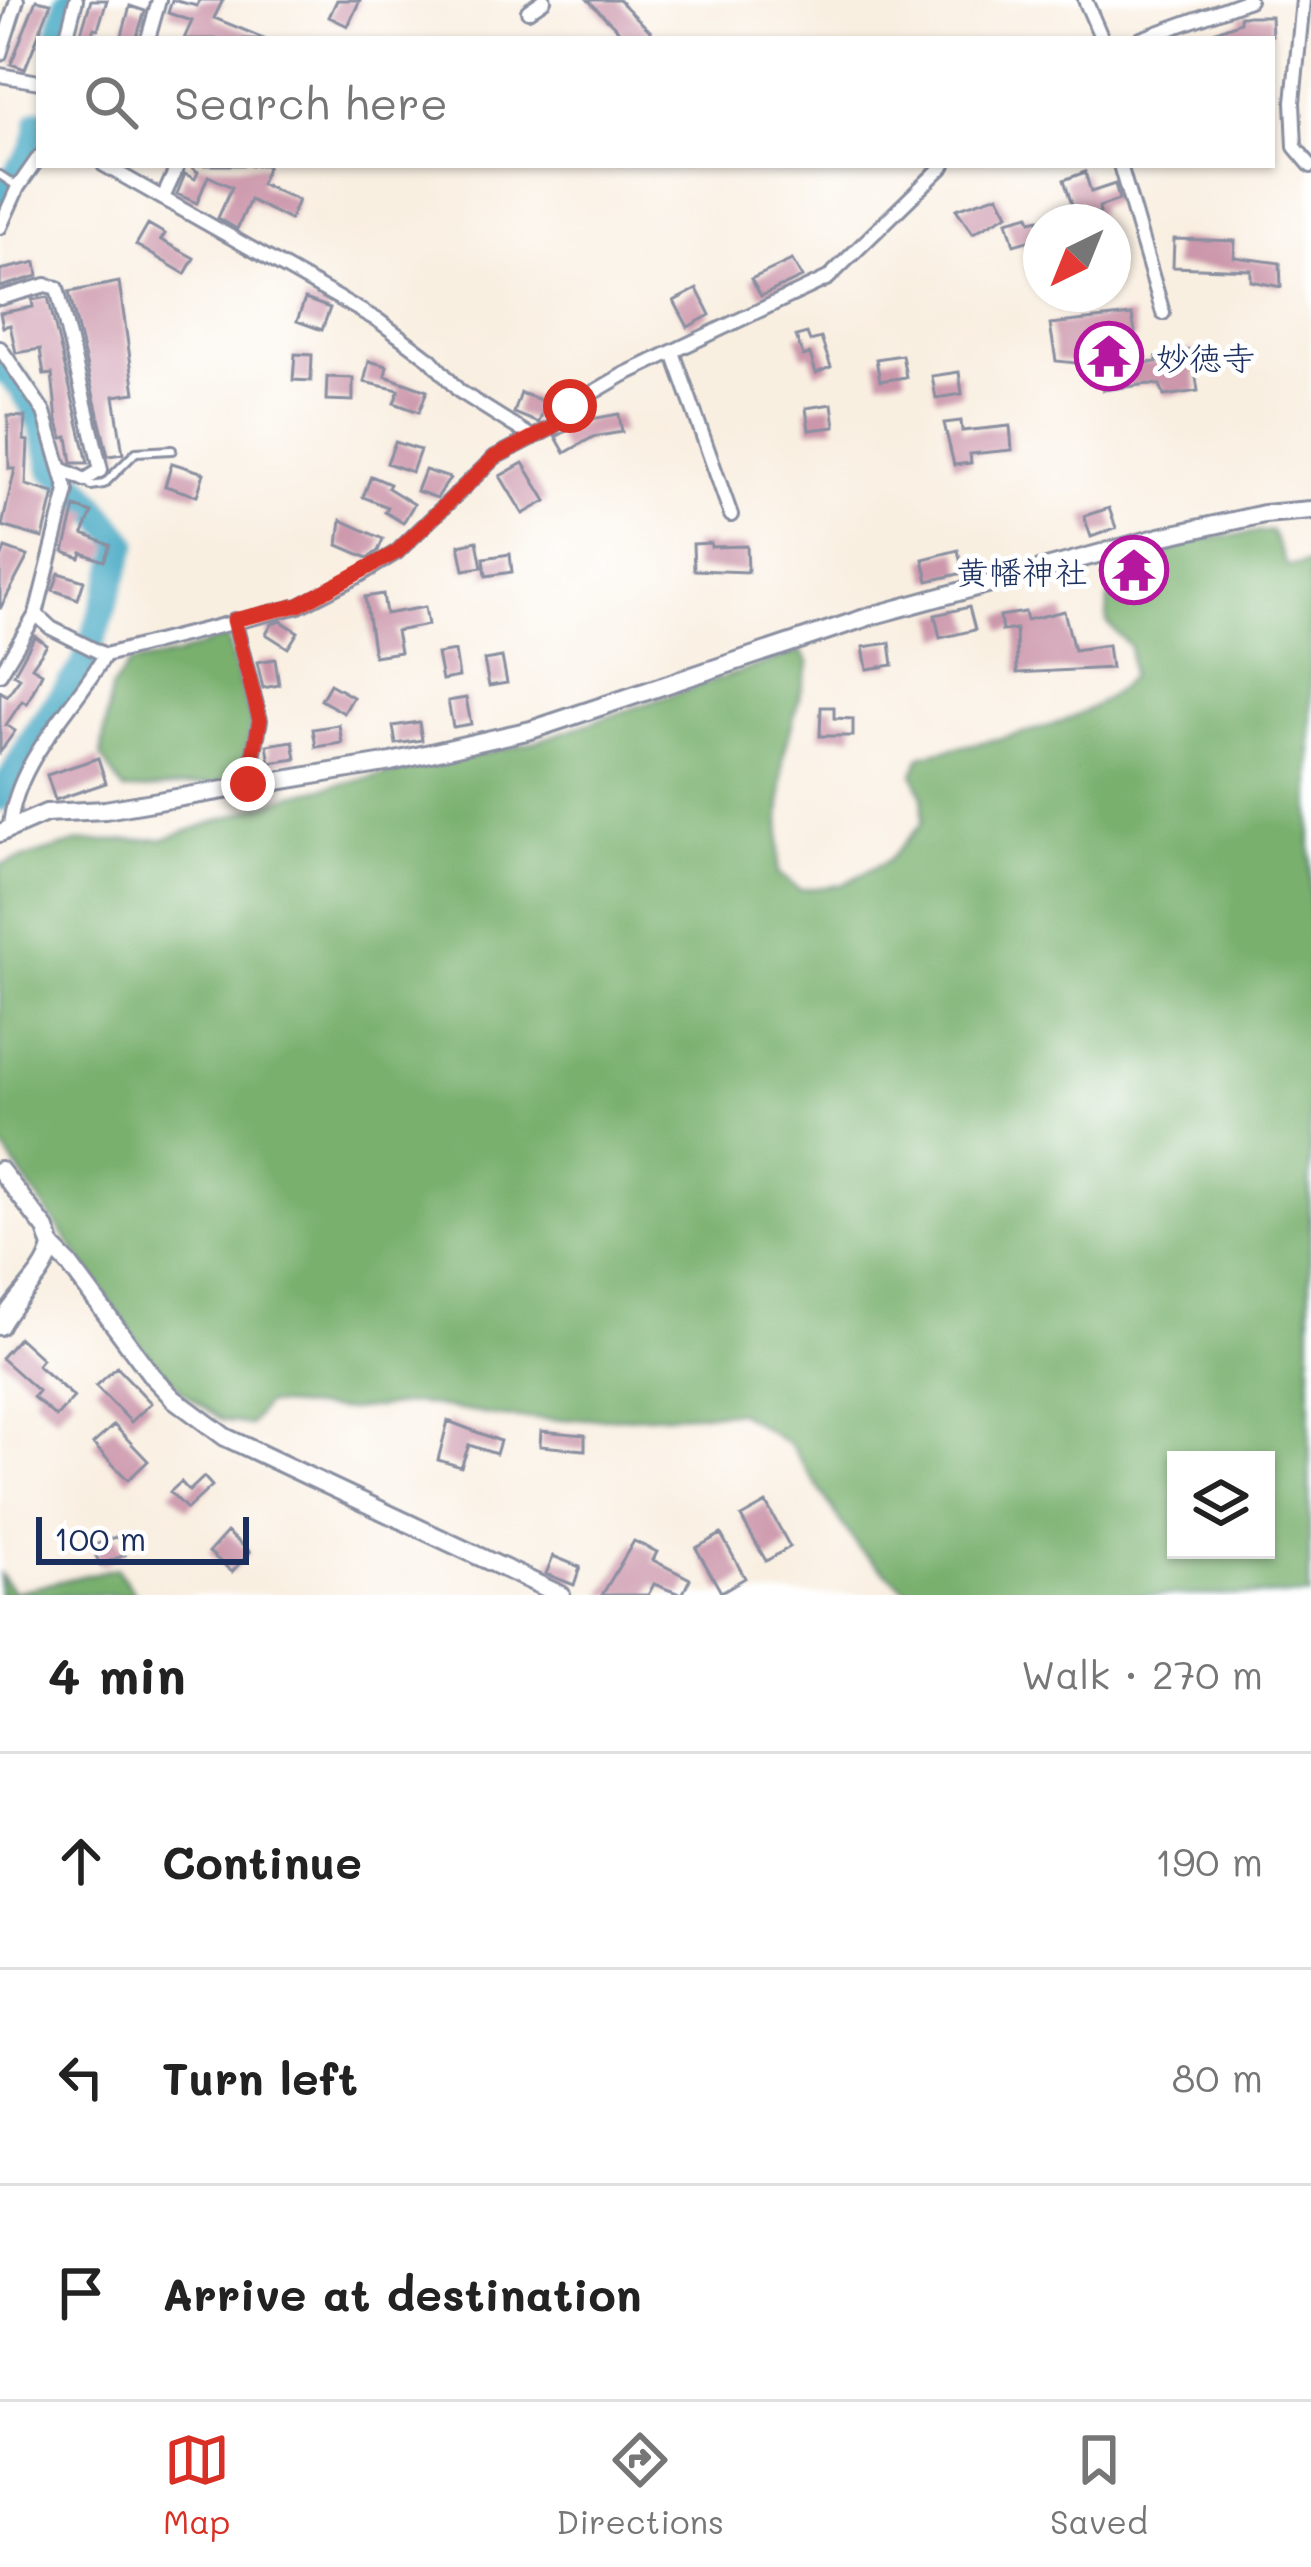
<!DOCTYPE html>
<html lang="en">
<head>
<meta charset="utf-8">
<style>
  :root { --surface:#fff; --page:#f2f2f2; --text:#222; --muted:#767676; --line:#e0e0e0; --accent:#d93025 }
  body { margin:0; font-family:Mali,"Klee One",sans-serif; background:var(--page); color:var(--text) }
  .controls { position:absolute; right:36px; bottom:36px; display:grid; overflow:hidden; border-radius:0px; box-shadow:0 3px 9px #0004 }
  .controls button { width:108px; height:108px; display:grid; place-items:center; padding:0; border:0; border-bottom:3px solid var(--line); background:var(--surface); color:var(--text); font:60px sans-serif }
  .compass { position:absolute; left:1023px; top:204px; width:108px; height:108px; border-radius:50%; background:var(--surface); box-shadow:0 3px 9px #0004; rotate:223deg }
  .scale { position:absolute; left:36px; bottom:30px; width:213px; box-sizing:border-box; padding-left:12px; border:6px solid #1b2f5e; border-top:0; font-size:33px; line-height:42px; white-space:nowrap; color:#1b2f5e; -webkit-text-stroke:9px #fff; paint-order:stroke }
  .stop { position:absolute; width:36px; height:36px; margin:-27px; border:9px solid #d93025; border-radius:50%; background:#fff }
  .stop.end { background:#d93025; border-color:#fff; box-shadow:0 3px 12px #0008 }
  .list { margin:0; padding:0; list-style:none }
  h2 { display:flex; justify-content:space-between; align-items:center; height:156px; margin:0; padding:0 48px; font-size:51px }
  h2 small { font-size:39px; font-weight:400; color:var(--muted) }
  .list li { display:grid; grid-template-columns:78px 1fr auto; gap:36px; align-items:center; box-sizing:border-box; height:216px; padding:0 48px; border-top:3px solid var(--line) }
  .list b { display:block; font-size:45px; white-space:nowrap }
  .list em { font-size:39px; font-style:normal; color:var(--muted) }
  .icon { flex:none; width:66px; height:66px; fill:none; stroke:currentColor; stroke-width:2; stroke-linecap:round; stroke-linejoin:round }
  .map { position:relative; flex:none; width:1311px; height:1595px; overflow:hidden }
  .search { position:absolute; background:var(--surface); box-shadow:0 3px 9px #0004; left:36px; right:36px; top:36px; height:132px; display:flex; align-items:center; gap:30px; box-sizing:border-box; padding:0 42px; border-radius:0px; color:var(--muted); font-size:45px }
  .sheet { height:804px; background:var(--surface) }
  nav { display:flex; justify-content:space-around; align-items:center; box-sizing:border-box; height:168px; border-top:3px solid var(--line); background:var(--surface); font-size:33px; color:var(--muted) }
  nav a { display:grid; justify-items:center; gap:6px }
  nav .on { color:var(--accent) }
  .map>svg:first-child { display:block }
  .forest { fill:#79b06e; stroke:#4a7066; stroke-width:3; fill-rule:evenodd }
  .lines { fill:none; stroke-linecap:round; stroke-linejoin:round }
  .river { stroke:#43a7c3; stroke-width:27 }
  .building { fill:#cc97ab }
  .lane-casing { stroke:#8a8fa0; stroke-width:12 }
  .street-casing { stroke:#8a8fa0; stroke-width:18 }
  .secondary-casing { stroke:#8a8fa0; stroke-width:22 }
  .lane { stroke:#fff; stroke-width:6 }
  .street { stroke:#fff; stroke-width:12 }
  .secondary { stroke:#fff; stroke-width:16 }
  .route { stroke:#d93025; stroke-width:15 }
  .labels { text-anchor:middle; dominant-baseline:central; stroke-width:10; stroke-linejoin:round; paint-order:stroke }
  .poi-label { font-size:33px; fill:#1b2f5e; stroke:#fff; text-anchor:start }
</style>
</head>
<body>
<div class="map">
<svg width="1311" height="1595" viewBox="0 0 1311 1595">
  <rect width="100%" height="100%" fill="#fff"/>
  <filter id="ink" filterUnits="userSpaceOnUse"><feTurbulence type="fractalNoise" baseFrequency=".00833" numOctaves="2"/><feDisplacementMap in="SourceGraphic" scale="24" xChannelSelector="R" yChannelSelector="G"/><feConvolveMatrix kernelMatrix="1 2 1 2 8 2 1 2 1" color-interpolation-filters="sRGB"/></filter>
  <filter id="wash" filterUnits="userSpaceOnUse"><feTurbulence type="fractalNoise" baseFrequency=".004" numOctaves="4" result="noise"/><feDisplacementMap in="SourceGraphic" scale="48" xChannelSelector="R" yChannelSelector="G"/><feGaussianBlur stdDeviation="2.7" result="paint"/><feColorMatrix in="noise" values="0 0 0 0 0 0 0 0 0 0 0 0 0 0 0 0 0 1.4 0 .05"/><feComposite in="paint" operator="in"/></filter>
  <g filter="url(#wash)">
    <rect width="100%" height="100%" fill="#f9efe1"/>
    <path class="forest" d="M1271,531l16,35 24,-3 -2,1032h-397l-53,-46 -69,-104 -52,-33 -182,8 -54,-3 -85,-14 -67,7 -85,-6 -15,21 -29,-5 -39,-29 -40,-44 -142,-203v-279l79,-23 85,-3 132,-45 235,-51 270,-92 8,12 -26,94 -5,116 21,17 42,-5 48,-25 33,-37 1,-26 -10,-24 8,-17c73,-21 156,-20 210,-80l-1,-29 -23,-25 1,-24 78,-57zM1266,1460v90h-90v-90z
      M226,636l25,86 -11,59 -116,10 -23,-35 10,-67 18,-25 48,-9z
      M116,1568l20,27h-136v-21l14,18z"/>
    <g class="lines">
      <path class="river" d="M58,39l10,-39
        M0,197c15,-30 38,-37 39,-75
        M0,367c33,24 45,64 52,102l27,18 46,57 -42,123 -43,59 -40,72"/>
    </g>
    <g id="blocks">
      <path class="building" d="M36,0l15,3 -26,66 -14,-5z
        M91,0h16l-9,29 -4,-1 -4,11h-11z
        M172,0l25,6 2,-6h24l-9,18 52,21h-82l8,-18 -24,-8z
        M337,0h23l-12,26 -19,-9z
        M588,0h31l32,32 -7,7h-17z
        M130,6l15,5 -9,28h-15z
        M1240,16h31l1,19 -76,4 44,-17z
        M188,165h80l-7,19 37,16 -8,20 -40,-20 -13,29 -19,-11 14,-31 -24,-11 -11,27 -20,-9 8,-20 10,5 3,-7z
        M1085,172l6,20 24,-8 4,16 -20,7 1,6 -23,7 -13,-40z
        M998,195l10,19 -35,19 -17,-24z
        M1029,215l2,6 8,-2 2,18 -27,8 -7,-24z
        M148,224l17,10 -4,6 33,18 -9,16 -49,-29z
        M1174,239l61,2 -1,16 46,6 1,24 -30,-6v-11l-78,-3z
        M792,260l10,17 -41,19 -10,-17z
        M36,262l2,14 -38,11v-17z
        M119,282l16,111 -21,3 9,58 -15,2 -39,-164z
        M697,289l13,26 -22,12 -14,-26z
        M48,297l40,166h-16l-4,-26 -5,1 -6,-18 -5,-46 -8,1 -4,-26 -24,4 -6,-28 -7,2 -3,-14 33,-6 -1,-7z
        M305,299l25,9 -8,22 -25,-9z
        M1132,315l4,23 -6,1 5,25 22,-2 -1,-5 36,-7 6,41 -34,5 -4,-11 -12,-1 -45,6 -8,-25 -39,-4 -6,-37z
        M807,333l3,8 11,-3 10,29 -15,6 -6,-19 -7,2 -7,-20z
        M295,354l17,1 -1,26 -18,-1z
        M902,355l4,22 -26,4 -4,-22z
        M369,361l18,5 -2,10 42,15 -8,21 -25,-9 5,-13 -35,-8z
        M959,372l3,22 -26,4 -4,-22z
        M327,377l26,1v23l-27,-1z
        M521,393l25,9 -7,21 -25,-10z
        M832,404l3,23 -26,3 -3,-22z
        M619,414l3,18 -29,5 -28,16 -9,-16 30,-17z
        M8,416l17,1 -1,23 4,1 -2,44 28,8 -11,45 -41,-12 13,-57h-6z
        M961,421l1,10 48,-5 2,24 -42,4 1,9 -17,2 -10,-42z
        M395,442l25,8 -8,22 -25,-9z
        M172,463l32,10 -7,23 -32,-10z
        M523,463l23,38 -23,13 -23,-38z
        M425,470l25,8 -13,20 -20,-7z
        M371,476l19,8 -2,4 26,16 -11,19 -18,-11 3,-5 -25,-10z
        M75,507l17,6 -9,21 27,11 -6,16 -22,-8 -2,5 -16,-6z
        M1109,508l7,20 -25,9 -7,-21z
        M341,520l42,19 -5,12 -10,7 -30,-13z
        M477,541l5,26 -18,3 -5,-25z
        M711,543v4l36,-1 1,26 -54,-2 -1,-26z
        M5,548l23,8 -28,53v-48z
        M958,550l5,23 -35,8 -5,-22z
        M510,554l2,18 -26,4 -2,-18z
        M59,573l25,8 -6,18 -25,-9z
        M383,594l3,20 39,-7 3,18 -32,6 4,21 -26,4 -9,-59z
        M969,607l6,23 -35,8 -5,-23z
        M1064,611l10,39 34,-5 3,23 -94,5 -1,-44 -14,2 -2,-15 25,-4 2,8z
        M281,621l17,11 -10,16 -22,-14 6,-10z
        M35,636l12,9 -15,22 10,6 -15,31 -5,-3 -16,24 9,6 -15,21v-61l7,5 13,-18 -6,-4z
        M890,643l3,22 -26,4 -4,-22z
        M455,651l4,26 -17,3 -5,-26z
        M502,657l5,26 -18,3 -5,-26z
        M275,659l4,26 -16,3 -6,-26z
        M330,684l23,13 -9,16 -23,-13z
        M466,698l5,26 -18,3 -5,-26z
        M821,707h13v11l19,1v17h-33z
        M419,722l3,18 -26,4 -3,-18z
        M339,725l3,18 -26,4 -3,-18z
        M293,741l3,18 -26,4 -3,-18z
        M98,758l8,25 -51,17 -8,-25z
        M19,1338l23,21 -5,6 37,32 -18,20 -23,-20 5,-6 -37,-33z
        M117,1367l34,36 -20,19 -35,-36z
        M448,1421l52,20 -4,13 -27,-9 -8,22 -23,-7z
        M114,1425l34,36 -20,19 -35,-36z
        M541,1431l44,4v15l-45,-4z
        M204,1477l8,9 -25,23 -17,-17 11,-10 8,9z
        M766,1503l24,44 -24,14 -25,-44z
        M227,1532l23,20 -18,20 -23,-20z
        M721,1534l24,44 -24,14 -25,-44z
        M118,1536l7,19 -25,10 -8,-19z
        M634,1541l23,11 -4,8 37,19 -8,16 -28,-11 -6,11h-46z
        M553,1556l27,11 -6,18 -28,-11z"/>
    </g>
  </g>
  <g filter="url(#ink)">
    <use href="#blocks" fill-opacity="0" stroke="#8a8fa0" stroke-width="3"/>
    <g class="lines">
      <g class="lane-casing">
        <path id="lane" d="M0,175l18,12
          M88,482l3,4 13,-2 32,-32 36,-2"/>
      </g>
      <g class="street-casing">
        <path id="street" d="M1085,0l17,39
          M1303,0l-10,102 2,45 16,19
          M528,11l16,-11
          M66,39l10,-39
          M148,39l11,-39
          M1141,39l108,-39
          M0,54l17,-54
          M0,75l39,7
          M104,165l275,156 52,39 28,31 73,46
          M1120,165l43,148
          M163,198l15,-33
          M0,227l18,-40 21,-30
          M0,298l46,-13 11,3 44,182 -16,10 -24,-11
          M0,348l44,64 23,79 -31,123 15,14 54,27
          M673,352l58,163
          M234,620l26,100 -12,65
          M0,674l36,-60
          M10,826c6,-66 63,-116 95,-171l194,-49 59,-30 39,-24 98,-95 58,-30 17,-21 53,-31 205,-97 116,-113"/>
      </g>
      <g class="secondary-casing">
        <path id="secondary" d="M0,833l46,-20 59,-3 286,-48 140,-32 343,-115 286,-78 104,-23 47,-4
          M0,1170l46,59 6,18 17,17 83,112 22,23 51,38 336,158
          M0,1326c14,-28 45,-49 52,-79"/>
      </g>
      <use href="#lane" class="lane"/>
      <use href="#street" class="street"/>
      <use href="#secondary" class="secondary"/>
    </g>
  </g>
  <g class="lines" filter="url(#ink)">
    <path class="route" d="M248,784l12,-64 -26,-100 65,-15 98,-53 98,-95 58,-30 17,-21"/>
  </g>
  <defs>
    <g id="temple-ring" transform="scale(3.45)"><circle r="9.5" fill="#fff" stroke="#b5179e" stroke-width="1.5"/><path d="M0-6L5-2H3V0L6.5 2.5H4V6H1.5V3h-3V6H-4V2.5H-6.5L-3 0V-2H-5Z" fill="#b5179e"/></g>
  </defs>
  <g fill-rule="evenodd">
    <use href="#temple-ring" x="1109" y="356"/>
    <use href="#temple-ring" x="1134" y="570"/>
  </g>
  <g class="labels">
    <g class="poi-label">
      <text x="1156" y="356">妙徳寺</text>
      <text x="1088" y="570" text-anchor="end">黄幡神社</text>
    </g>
  </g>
</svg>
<div class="controls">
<button><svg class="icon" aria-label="layers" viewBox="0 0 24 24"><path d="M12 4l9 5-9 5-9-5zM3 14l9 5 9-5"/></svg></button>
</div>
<svg class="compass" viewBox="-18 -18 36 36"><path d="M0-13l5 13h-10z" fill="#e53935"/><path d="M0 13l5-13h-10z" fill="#767676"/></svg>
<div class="scale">100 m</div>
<div class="stop" style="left:570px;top:406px"></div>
<div class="stop end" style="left:248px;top:784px"></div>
<div class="search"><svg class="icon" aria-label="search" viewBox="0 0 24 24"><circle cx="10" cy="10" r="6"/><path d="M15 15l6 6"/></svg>Search here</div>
</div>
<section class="sheet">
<h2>4 min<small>Walk · 270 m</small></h2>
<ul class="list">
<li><svg class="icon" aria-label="ahead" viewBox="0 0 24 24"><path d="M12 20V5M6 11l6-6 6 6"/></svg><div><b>Continue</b></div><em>190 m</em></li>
<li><svg class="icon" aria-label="left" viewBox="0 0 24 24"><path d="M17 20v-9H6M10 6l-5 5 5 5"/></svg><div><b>Turn left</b></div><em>80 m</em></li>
<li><svg class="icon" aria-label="arrive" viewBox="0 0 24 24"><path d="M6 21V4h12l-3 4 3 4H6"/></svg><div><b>Arrive at destination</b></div></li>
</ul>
</section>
<nav>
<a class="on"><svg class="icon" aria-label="map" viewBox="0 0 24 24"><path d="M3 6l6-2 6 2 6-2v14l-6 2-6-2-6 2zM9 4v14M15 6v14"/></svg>Map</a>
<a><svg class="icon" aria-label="directions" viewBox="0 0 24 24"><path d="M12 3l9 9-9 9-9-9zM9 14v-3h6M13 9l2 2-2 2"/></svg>Directions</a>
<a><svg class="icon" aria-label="saved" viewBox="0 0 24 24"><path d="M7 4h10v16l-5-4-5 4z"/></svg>Saved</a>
</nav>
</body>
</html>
